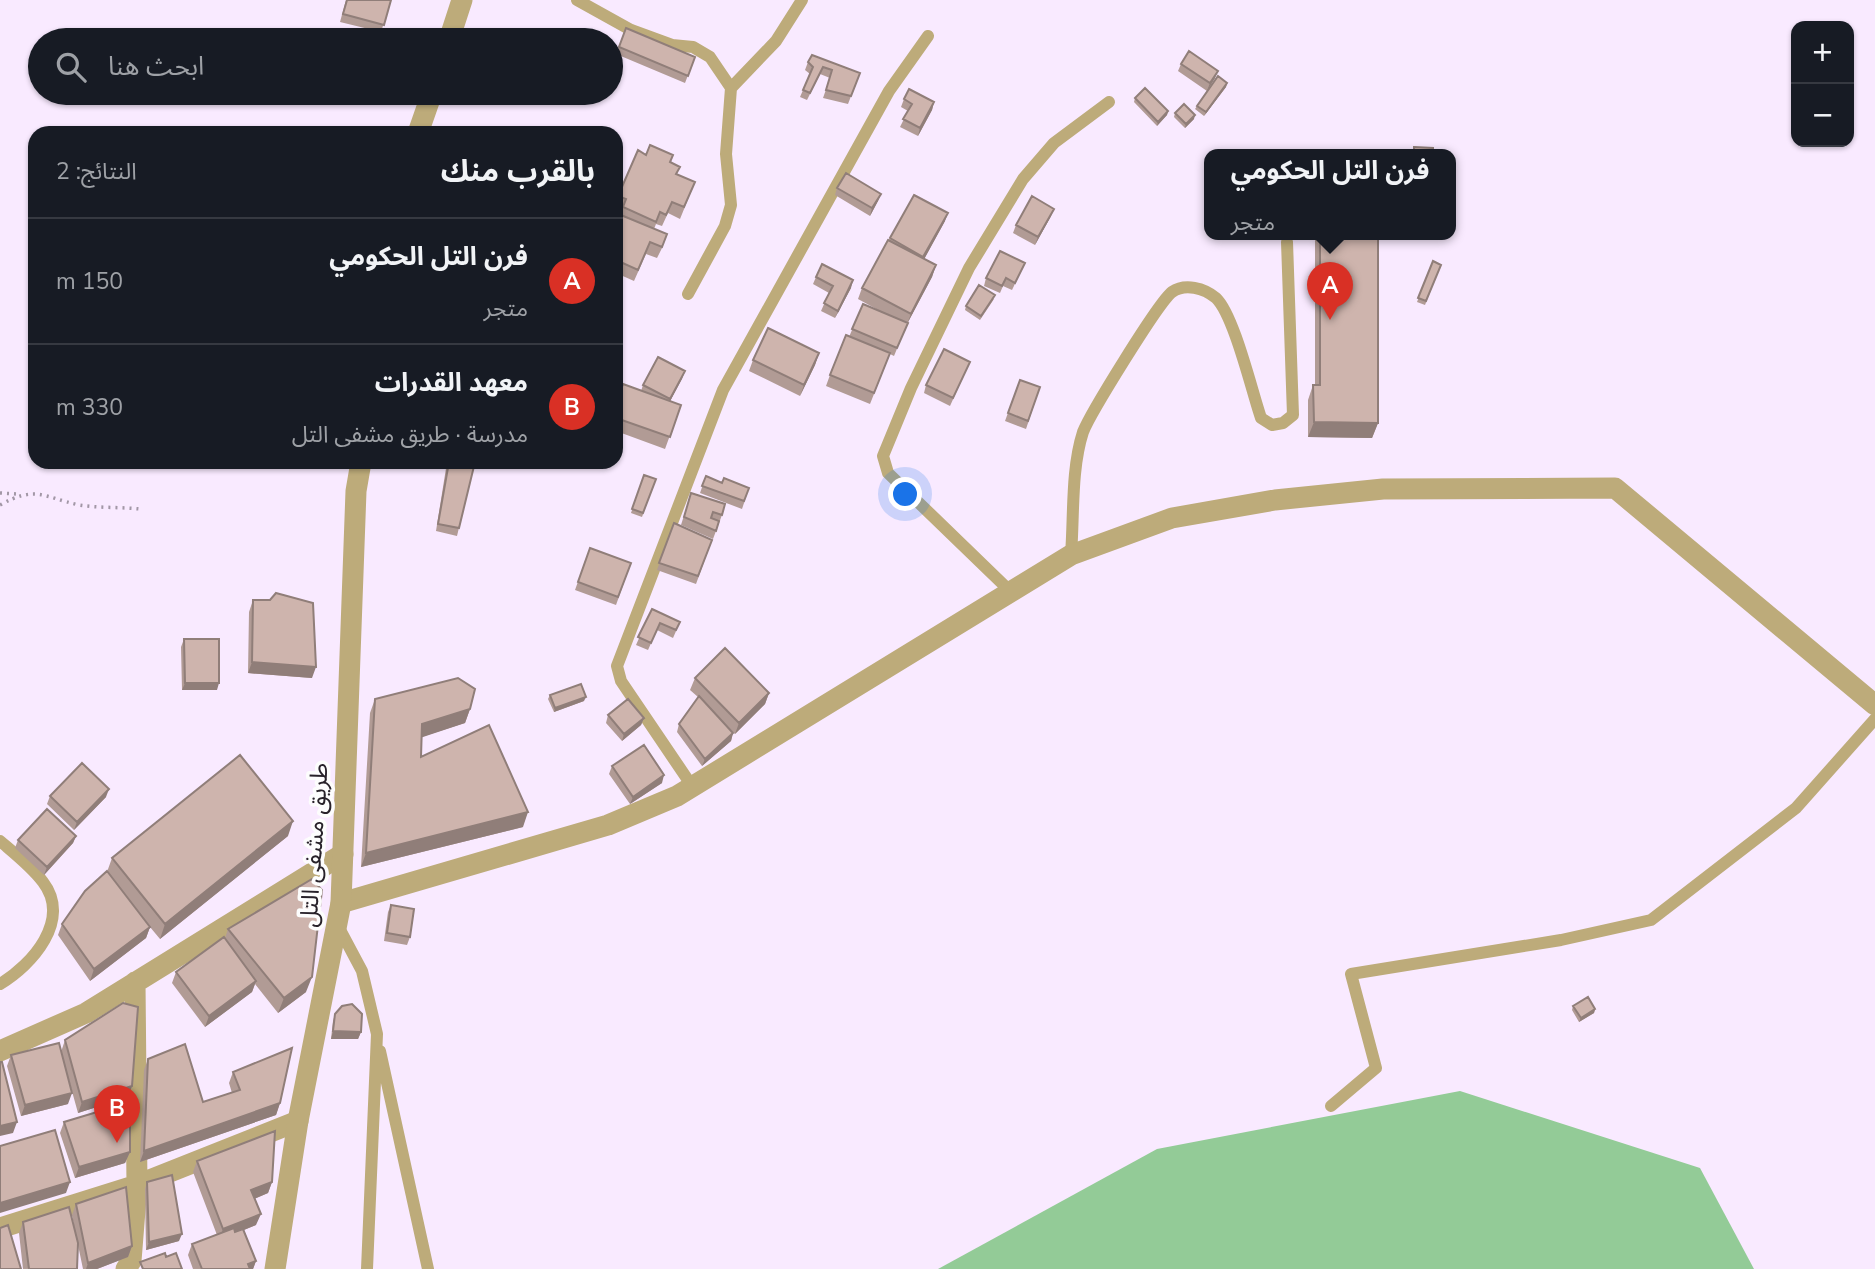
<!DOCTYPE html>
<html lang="ar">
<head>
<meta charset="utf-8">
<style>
  :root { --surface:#171b24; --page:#242831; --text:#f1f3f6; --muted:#9ea1a6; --line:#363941; --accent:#d93025 }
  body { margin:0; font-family:"Nunito Sans","Noto Sans Arabic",sans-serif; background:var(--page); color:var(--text); direction:rtl }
  .controls { position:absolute; right:21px; top:21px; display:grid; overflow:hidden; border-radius:14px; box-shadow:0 2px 5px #0004 }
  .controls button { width:63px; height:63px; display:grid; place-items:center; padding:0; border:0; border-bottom:2px solid var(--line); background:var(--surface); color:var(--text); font:35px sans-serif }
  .you { position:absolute; left:906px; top:495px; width:24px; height:24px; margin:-18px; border:5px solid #fff; border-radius:50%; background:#1a73e8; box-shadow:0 0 0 10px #1a73e833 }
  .badge { display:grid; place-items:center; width:46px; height:46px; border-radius:50%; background:var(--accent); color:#fff; font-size:23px; font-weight:700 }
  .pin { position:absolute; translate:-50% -58px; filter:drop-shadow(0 2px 4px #0008) }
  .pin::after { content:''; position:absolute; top:37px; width:24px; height:21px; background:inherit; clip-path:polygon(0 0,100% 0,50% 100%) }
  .popup { position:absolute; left:1204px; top:149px; width:252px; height:91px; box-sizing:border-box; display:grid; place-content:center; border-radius:14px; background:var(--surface); filter:drop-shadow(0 2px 5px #0005); font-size:23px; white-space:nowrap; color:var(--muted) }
  .popup b { font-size:26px; color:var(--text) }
  .popup::after { content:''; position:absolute; left:50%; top:100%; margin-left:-14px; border:14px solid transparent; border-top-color:var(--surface) }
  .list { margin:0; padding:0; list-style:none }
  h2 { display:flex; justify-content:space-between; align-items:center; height:91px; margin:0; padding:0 28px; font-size:30px }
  h2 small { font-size:23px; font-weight:400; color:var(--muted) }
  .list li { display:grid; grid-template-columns:46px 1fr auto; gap:21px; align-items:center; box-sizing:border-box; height:126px; padding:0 28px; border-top:2px solid var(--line) }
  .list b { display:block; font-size:26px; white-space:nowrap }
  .list p { margin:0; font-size:23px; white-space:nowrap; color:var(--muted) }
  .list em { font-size:23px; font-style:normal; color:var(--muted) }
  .icon { flex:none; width:38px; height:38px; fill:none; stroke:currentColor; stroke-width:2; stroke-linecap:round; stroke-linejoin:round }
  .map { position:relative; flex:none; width:1875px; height:1269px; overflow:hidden; direction:ltr }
  .search { position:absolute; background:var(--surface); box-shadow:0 2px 5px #0004; left:28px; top:28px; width:595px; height:77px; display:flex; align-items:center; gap:18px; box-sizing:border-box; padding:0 24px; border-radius:38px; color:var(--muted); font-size:26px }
  .panel { position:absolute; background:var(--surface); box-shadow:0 2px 5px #0004; left:28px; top:126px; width:595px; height:343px; border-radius:21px; direction:rtl }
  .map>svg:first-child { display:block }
  .forest { fill:#93cb97 }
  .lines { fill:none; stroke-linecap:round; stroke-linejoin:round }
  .path { stroke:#a297a6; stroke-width:3.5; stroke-dasharray:2 5; stroke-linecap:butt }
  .service { stroke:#bdab7a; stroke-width:12 }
  .minor { stroke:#bdab7a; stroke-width:21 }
  .tertiary { stroke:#bdab7a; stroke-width:21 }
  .wall { fill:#b19b95 }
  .shaded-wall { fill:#907e79 }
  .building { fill:#ceb4ad; stroke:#907e79; stroke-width:2 }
  .labels { text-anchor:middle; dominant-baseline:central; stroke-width:7; stroke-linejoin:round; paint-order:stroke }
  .street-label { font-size:24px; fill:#28222a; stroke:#fdfdfd }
</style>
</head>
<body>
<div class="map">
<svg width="1875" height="1269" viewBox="0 0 1875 1269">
  <rect width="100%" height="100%" fill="#f9eaff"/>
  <path class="forest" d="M1460,1091l240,77 54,101h-816l219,-120z"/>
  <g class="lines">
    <path class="path" d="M0,493l18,1
      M0,505c36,-20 43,-8 79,0 19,3 41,2 61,4"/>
    <path class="service" d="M577,0l54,30 41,15 21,2 17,10 21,31 -5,66 5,51 -6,21 -37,68
      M731,88l45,-47 26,-41
      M1071,555c3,-39 0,-86 12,-123 7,-18 75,-129 89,-140 13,-9 32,-4 44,6 18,17 36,94 45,120l11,7 11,-2 10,-8 -6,-173
      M1010,591l-122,-118 -5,-17 28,-68 58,-120 54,-89 31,-36 55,-41
      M692,786l-71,-105 -4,-15 106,-276 166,-299 39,-55
      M0,841c14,12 32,26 43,41 29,38 -11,83 -43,102
      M337,924l25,47 15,63 -10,235
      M380,1051l48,218
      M1331,1106l45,-38 -25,-94 210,-34 90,-20 145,-112 79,-89"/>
    <path class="minor" d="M341,903l267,-78 69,-29 394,-241 101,-37 103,-18 108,-11 232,-1 260,217
      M0,1051l86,-38 257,-159
      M0,1228l137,-43 161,-64
      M126,1269l5,-8 6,-76 -2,-203"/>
    <path class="tertiary" d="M449,40l13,-40
      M418,133l14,-40
      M275,1269l23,-148 43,-218 15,-412 5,-29"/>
  </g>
  <path class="wall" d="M346,0h45l-10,32 -41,-10z
    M626,28l69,29 -10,26 -69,-29z
    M808,62l52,11 -12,31 -25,-6 7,-20 -10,-4 -13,26 -7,-3 10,-23 -5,-4z
    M1181,64l34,14 -8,13 -29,-20z
    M1227,83l-1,4 -22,29 -9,-7 2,-3z
    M1135,98l33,13 -1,4 -10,11 -23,-24z
    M904,99l30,3 -2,8 -14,26 -18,-9 8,-16 -7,-4z
    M1175,113l19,6 -9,9 -11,-11z
    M646,155l24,8 7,11 18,8 -15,37 -12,-6 -6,13 -6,-2 -2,5 9,17 -6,12 -11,-4 -12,27 -18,-8v-60l4,1 2,-3 -6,-3v-7l2,-5z
    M837,188l44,6 -3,7 -8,15 -35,-21z
    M914,195l31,26 -21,38 12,6 -4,12 -25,47 -13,32 -4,-2 -20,50 -44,-18 4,-11 19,-38 14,-33 17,7 -22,-12 4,-11z
    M1051,216l-16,29 -22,-12 3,-8z
    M1315,234h63v189l-6,15 -64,-1v-37l5,-15h2z
    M1433,261l8,4 -16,40 -8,-3z
    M1025,263l-13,27 -9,-4 -3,7 -16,-7 2,-8z
    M816,277l35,11 -16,30 -14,-7 8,-18 -16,-9z
    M994,299l-14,21 -15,-10 1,-4z
    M819,353l-4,12 -15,31 -51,-25 4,-11z
    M970,362l-20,44 -26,-13 2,-8z
    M685,371l-15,30 11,4 -16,44 -49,-18v-28l25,-12 2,-6z
    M1020,380l20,7 -14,42 -21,-8z
    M447,462h28l-18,74 -21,-5z
    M644,475l12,4 -14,38 -11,-4z
    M706,476l16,7 27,5 -7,21 -42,-16z
    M691,493l31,22 -9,24 -32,-14z
    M674,523l38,17 -16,44 -39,-14z
    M590,548l41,15 -15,42 -41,-15z
    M253,600h17l42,78 -64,-5 1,-61z
    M652,609l28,13 -7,16 -16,-8 -9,20 -12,-5z
    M184,639l33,51h-35l-1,-43z
    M695,678l74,15 -4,11 -30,30 -15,-15 13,14 -2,8 -29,25 -25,-34 2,-8 19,-27 -8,-7z
    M550,695l34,6 -30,11 -6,-13z
    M375,699l95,10 -5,14 -44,14v20l102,70 -162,40 9,-154z
    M608,715l36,3 -3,7 -19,16 -16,-18z
    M612,766l50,17 -32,21 -21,-30z
    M50,796l56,1 -32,33 -27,-26z
    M76,836l-3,7 -29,32 -29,-27 3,-8z
    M288,836l-128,103 -10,-12 -4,11 -56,43 -32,-46 4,-11 45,-52 5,-14z
    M391,905l19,32 -3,8 -23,-4 4,-29z
    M228,929l78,63 -28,21 -23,-29 -3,8 -47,35 -33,-44 4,-11 49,-34z
    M1573,1006l22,3 -1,4 -15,9 -7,-12z
    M335,1014l26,18 -3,7h-27l2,-18z
    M65,1040l67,46 -4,11 -50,16 -16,-58 6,49 -47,12 -14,-50 4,-11 50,-3z
    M148,1059l55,43 29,-9 -3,-10 4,-11 47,31 -4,12 -136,47 4,-92z
    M64,1122l66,30 -5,11 -50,15 -15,-45z
    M197,1161l75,21 -4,11 -14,6 2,26 -12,5 12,31 -3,8h-60l-5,-14 4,-11 25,-9 -24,-63z
    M147,1182l32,59 -33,9 -1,-61z
    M76,1204l56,42 -4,11 -31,12h-14l-5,-24 -1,24h-54l-4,-36 4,-11 52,9 -3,-16z"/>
  <path class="shaded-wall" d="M1218,71l-3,7 -8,13 3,-8z
    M1227,83l-1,4 -22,29 2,-4z
    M934,102l-2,8 -14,26 2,-8z
    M1168,111l-1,4 -10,11 1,-4z
    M1195,115l-1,4 -9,9 1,-4z
    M881,194l-3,7 -8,15 2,-8z
    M1054,209l-3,7 -16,29 3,-8z
    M948,213l-3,8 -24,44 2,-8z
    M936,265l-4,12 -25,47 -13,32 17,-42z
    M853,280l-2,8 -16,30 3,-7z
    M819,353l-4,12 -15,31 4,-11z
    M685,371l-3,8 -15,28 3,-8z
    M1314,422l64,1 -6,15 -64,-1z
    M252,662l64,5 -4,11 -64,-5z
    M185,683h34l-2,7h-35z
    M769,693l-4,11 -30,30 4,-11z
    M586,697l-2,4 -30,11 1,-4z
    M470,709l-5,14 -48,16 5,-15z
    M644,718l-3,7 -19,16 2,-7z
    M733,733l-2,8 -29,25 3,-7z
    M664,775l-2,8 -32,21 3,-7z
    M109,789l-3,8 -32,33 3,-8z
    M528,812l-5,15 -162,40 5,-14z
    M293,821l-5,15 -128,103 5,-15z
    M76,836l-3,7 -29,32 3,-8z
    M150,927l-4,11 -56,43 4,-12z
    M312,977l-6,15 -28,21 6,-15z
    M256,981l-4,11 -47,35 4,-11z
    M1595,1009l-1,4 -15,9 2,-4z
    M333,1031l28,1 -3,7h-27z
    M132,1086l-4,11 -50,16 4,-11z
    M72,1093l-4,11 -47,12 4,-11z
    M280,1103l-4,12 -136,47 4,-11z
    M17,1122l-4,11 -13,3v-10z
    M130,1152l-5,11 -50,15 4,-11z
    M70,1182l-4,11 -66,20v-10z
    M272,1182l-4,11 -21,9 4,-12z
    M261,1214l-5,11 -37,15 4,-11z
    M182,1234l-3,7 -33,9 3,-8z
    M132,1246l-4,11 -31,12h-11l2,-6z
    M256,1261l-3,8h-7l2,-5z"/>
  <path class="building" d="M347,0h44l-7,25 -41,-11z
    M626,28l69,29 -7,19 -69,-29z
    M1189,51l29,20 -8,12 -29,-19z
    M812,55l48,18 -9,23 -25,-6 6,-20 -9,-3 -13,26 -7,-3 10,-23 -5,-5z
    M1218,76l9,7 -21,29 -9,-6z
    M1145,88l23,23 -10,11 -23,-24z
    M909,89l25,13 -14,26 -17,-9 9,-15 -8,-5z
    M1184,104l11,11 -9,9 -11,-11z
    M650,145l23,10 -3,7 10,5 -4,7 19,8 -11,25 -12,-5 -6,13 -6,-3 -4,10 -33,-15 3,-8 -8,-3 20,-46 8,5z
    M1414,147l19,1v6h-19z
    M846,173l35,21 -9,14 -35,-20z
    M914,195l34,18 -25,44 -33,-19z
    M1032,196l22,13 -16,28 -22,-12z
    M616,213l51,21 -5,13 -12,-5 -12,28 -22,-10z
    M1320,234h58v189l-64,-1 -1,-37h7z
    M888,240l48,25 -25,49 -49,-26z
    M1000,251l25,12 -10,20 -9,-5 -4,8 -16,-8z
    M1433,261l8,4 -15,36 -8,-3z
    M822,264l31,16 -15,31 -14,-8 9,-17 -17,-9z
    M979,285l16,10 -14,21 -15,-10z
    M863,304l45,19 -11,25 -45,-19z
    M768,328l51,25 -15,32 -51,-25z
    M846,335l44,18 -16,40 -44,-18z
    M944,349l26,13 -17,36 -27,-13z
    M658,357l27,14 -15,28 -27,-14z
    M1020,380l20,7 -12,34 -20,-8z
    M623,384l58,21 -11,32 -54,-19v-14z
    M449,462h26l-16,66 -21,-4z
    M644,475l12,4 -13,34 -11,-4z
    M706,476l16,7 2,-5 25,10 -5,13 -42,-15z
    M691,493l34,11 -3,11 -9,-3 -2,6 8,3 -3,10 -32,-14z
    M674,523l38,17 -14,36 -39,-13z
    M590,548l41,15 -13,34 -40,-15z
    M276,593l37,10 3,64 -64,-5 1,-62h17z
    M652,609l28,13 -4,8 -16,-7 -9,20 -13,-6z
    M184,639h35v44h-34z
    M725,648l44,45 -30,30 -44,-45z
    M458,678l17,11 -5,20 -48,15 -1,33 68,-32 39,87 -162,41 9,-154z
    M581,684l5,13 -31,11 -5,-13z
    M699,696l34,37 -28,26 -26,-35z
    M628,699l16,19 -20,16 -16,-19z
    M644,745l20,30 -31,22 -21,-31z
    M240,755l53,66 -128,103 -53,-66z
    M82,763l27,26 -32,33 -27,-26z
    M47,809l29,27 -29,31 -29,-27z
    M107,871l43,56 -56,42 -32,-45 23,-33z
    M312,879l10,11 -10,87 -28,21 -56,-69z
    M391,905l23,4 -4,28 -23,-4z
    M224,937l32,44 -47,35 -33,-44z
    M1588,997l7,12 -14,9 -8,-12z
    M123,1003l15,4 -6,79 -50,16 -17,-62z
    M352,1004l10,10 -1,18 -28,-1 2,-17 7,-8z
    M59,1043l13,50 -47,12 -14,-50z
    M185,1044l18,58 37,-12 -7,-18 59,-24 -12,55 -136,48 4,-92z
    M0,1062h2l15,60 -17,4z
    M130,1102v50l-51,15 -15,-45z
    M55,1130l15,52 -70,21v-57z
    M275,1131l-3,51 -21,8 10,24 -38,15 -26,-68z
    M172,1175l10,59 -33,8 -2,-60z
    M126,1187l6,59 -44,17 -12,-59z
    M69,1207l9,36 -1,26h-48l-6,-47z
    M8,1225l13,44h-21v-41z
    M234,1228l1,4 8,-3 13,32 -8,3 2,5h-48l-10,-25z
    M165,1253l1,4 10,-4 6,16h-39l-3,-7z"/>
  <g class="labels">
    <g class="street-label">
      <text transform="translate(314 845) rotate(-86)">طريق مشفى التل</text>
    </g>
  </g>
</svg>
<div class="controls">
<button>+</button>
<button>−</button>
</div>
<div class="you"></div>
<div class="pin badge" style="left:1330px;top:320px">A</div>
<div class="popup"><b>فرن التل الحكومي</b>متجر</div>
<div class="pin badge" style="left:117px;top:1143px">B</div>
<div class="search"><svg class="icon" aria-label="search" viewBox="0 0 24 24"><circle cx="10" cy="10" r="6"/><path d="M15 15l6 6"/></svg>ابحث هنا</div>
<section class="panel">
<h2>بالقرب منك<small>النتائج: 2</small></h2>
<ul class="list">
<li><span class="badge">A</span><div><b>فرن التل الحكومي</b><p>متجر</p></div><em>150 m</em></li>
<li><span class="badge">B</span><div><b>معهد القدرات</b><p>مدرسة · طريق مشفى التل</p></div><em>330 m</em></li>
</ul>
</section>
</div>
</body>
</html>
